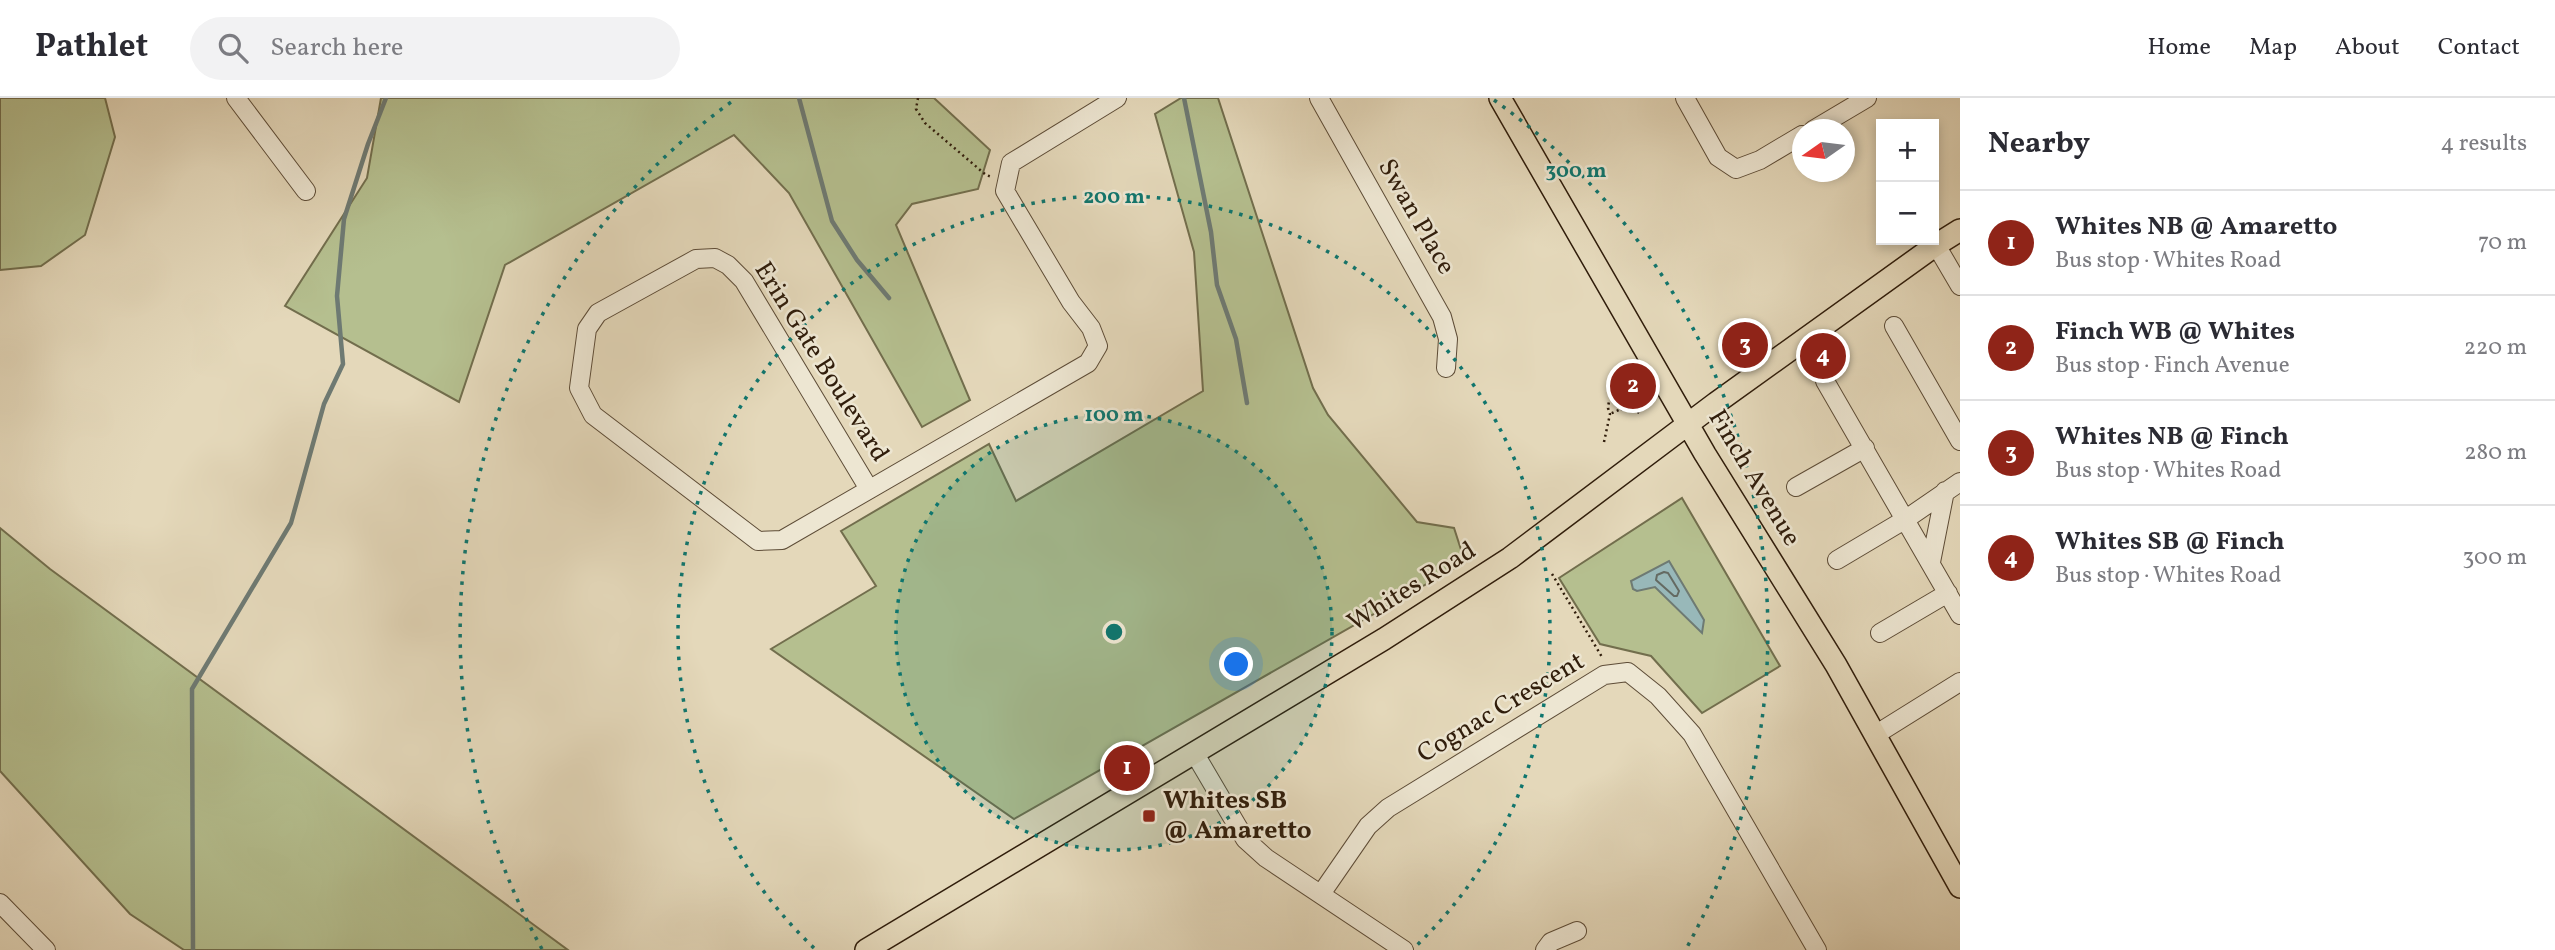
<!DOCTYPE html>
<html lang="en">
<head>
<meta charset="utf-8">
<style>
  :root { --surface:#fff; --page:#f2f2f3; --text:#2b2b33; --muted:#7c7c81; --line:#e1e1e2; --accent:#8f2418 }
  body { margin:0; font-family:Vollkorn,serif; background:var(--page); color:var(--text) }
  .controls { position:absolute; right:21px; top:21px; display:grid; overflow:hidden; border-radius:0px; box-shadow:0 4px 10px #0003 }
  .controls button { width:63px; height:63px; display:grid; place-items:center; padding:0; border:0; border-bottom:2px solid var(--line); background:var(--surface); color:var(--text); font:35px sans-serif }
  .compass { position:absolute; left:1792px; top:21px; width:63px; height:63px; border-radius:50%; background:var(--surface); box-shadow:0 4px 10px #0003; rotate:256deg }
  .you { position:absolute; left:1237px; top:567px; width:24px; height:24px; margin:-18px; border:5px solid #fff; border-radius:50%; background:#1a73e8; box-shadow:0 0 0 10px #1a73e833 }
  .badge { display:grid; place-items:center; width:46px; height:46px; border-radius:50%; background:var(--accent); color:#fff; font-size:23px; font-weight:700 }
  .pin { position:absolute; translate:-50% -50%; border:4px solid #fff; box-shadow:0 2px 7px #0006 }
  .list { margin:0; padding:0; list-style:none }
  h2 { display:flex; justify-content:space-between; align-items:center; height:91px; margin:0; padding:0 28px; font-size:30px }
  h2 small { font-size:23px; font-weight:400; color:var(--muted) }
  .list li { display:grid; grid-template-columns:46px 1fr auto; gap:21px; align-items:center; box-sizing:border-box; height:105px; padding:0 28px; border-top:2px solid var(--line) }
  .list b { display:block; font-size:26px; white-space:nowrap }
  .list p { margin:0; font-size:23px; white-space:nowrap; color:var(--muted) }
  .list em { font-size:23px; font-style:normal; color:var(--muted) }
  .icon { flex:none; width:38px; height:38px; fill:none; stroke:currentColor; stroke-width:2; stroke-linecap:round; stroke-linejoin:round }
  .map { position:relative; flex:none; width:1960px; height:852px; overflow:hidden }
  header { display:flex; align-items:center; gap:42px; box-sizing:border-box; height:98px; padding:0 35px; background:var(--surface); border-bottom:2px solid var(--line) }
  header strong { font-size:33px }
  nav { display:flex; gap:38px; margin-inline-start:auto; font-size:24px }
  .search { width:490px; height:63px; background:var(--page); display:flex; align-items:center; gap:18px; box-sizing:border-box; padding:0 24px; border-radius:38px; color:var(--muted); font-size:26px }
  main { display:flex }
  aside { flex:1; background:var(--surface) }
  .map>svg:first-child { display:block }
  .green { fill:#b5bf8f; stroke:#726e4d; stroke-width:2 }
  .water { fill:#98b8b9; stroke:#6e7a73; stroke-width:2 }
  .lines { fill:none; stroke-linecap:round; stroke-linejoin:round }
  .shore { stroke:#646a62; stroke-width:2 }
  .stream { stroke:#6e7a73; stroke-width:4.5 }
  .minor-casing { stroke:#5d4c37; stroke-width:20 }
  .major-casing { stroke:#301d0b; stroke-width:24 }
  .path { stroke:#301d0b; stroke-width:2.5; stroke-dasharray:2 3.5; stroke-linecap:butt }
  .minor { stroke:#ede6d2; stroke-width:18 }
  .major { stroke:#e4d8ba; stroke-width:21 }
  .ring { fill:none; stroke:#0f766e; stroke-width:3.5; stroke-dasharray:3.5 7 }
  .poi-dot { fill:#8f2418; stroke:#ede6d2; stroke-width:2.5 }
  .labels { text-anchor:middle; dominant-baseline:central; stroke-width:5; stroke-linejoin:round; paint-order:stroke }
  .street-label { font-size:26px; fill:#301d0b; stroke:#ede6d2 }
  .poi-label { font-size:26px; font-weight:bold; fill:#301d0b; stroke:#ede6d2; text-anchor:start }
  .centre { fill:#0f766e; stroke:#ede6d2; stroke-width:3.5 }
  .ring-label { font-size:21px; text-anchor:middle; font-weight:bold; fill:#0f766e; stroke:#ede6d2; stroke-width:5; stroke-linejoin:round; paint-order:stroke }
</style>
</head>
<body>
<header>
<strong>Pathlet</strong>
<div class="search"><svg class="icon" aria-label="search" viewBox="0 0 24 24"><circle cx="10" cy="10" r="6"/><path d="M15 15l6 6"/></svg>Search here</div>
<nav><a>Home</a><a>Map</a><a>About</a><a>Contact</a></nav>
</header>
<main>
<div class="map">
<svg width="1960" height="852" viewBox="0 0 1960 852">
  <rect width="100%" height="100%" fill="#e4d8ba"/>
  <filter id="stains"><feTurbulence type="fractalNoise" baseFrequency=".00286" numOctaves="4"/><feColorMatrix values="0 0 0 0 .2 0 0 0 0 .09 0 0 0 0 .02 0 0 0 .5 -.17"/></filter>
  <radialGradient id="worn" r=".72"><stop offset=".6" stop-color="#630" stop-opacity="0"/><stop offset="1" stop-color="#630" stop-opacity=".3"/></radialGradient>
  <path class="green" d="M0,0h105l10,39 -30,98 -44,31 -41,4z
    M381,0h553l56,52 -12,39 -66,15 -16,21 74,175 -48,27 -133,-234 -55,-58 -229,130 -46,137 -174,-96 82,-128z
    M1181,0h37l95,290 15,27 89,107 37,6 11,34 -451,257 -243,-170 105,-63 -35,-55 148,-87 27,57 187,-110 -9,-139 -39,-138z
    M1682,400l98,168 -78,47 -51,-57 -51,-12 -41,-66z
    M0,430l50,41 518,381h-384l-54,-36 -130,-143z"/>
  <path class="water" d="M1669,463l35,59 -2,13 -47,-46 -18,4 -4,-2 -2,-8z"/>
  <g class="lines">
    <path class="shore" d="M1664,474l4,1 11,18 -2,5h-3l-18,-16 1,-5z"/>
    <path class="stream" d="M799,0l33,123 25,39 32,38
      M1184,0l27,134 6,53 19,54 11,64
      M193,852l-1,-261 99,-166 33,-119 19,-40 -6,-68 7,-77 24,-75 18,-46"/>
    <g class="minor-casing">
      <path id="minor" d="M236,0l70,93
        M1319,0l123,219 6,22 -2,29
        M1685,0l33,59 18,12 24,-9 42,-25
        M1813,32l54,-32
        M1936,147l24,41
        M1894,228l66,115
        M1825,283l135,234
        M1796,389l69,-39
        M869,391l-125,-208 -16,-16 -13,-7 -19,1 -98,54 -11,16 -8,59 14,27 165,126 24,-1 306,-177 10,-17 -7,-18 -20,-26 -66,-111 6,-28 106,-65
        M1837,462l69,-41 54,-37
        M1931,464l14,-71
        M1880,535l68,-40
        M1875,637l85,-53
        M1195,656l50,85 21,19 138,92
        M1321,796l47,-68 20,-18 216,-133 24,-3 30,24 34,38 125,216
        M0,805l46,47
        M1545,852l6,-8 26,-11"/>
    </g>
    <g class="major-casing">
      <path id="major" d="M1500,0l205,356 131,211 124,222
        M866,852l518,-311 126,-81 206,-155 220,-158 24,-15"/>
    </g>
    <path class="path" d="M918,0l-2,11 9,14 61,52 6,2
      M1614,299l4,-26
      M1621,311l21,4
      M1604,344l6,-28 -2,-6 1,-7 5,-4 6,5 1,7 -11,5
      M1552,476l50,83"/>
    <use href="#minor" class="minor"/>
    <use href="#major" class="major"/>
  </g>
  <circle cx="1114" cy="534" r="218" fill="#0f766e" fill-opacity=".12"/>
  <g class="ring">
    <circle cx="1114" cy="534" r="218"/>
    <path d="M814 850A436 436 0 1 1 1414 850"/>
    <path d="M542 851A654 654 0 0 1 734 2M1494 2A654 654 0 0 1 1686 851"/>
  </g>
  <rect class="poi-dot" x="1142" y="711" width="14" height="14" rx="3.5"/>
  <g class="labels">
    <g class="street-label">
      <text transform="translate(1416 119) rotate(60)">Swan Place</text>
      <text transform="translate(821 264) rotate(58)">Erin Gate Boulevard</text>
      <text transform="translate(1754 380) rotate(59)">Finch Avenue</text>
      <text transform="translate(1412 489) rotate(-32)">Whites Road</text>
      <text transform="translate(1501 610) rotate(-31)">Cognac Crescent</text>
    </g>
    <g class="poi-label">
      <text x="1163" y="703">Whites SB<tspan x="1163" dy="30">@ Amaretto</tspan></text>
    </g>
  </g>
  <circle cx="1114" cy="534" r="10" class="centre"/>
  <g class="ring-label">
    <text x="1576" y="79">300 m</text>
    <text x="1114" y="105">200 m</text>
    <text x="1114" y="323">100 m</text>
  </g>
  <rect width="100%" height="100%" filter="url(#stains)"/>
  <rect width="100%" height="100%" fill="url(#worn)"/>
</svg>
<div class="controls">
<button>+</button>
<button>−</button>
</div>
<svg class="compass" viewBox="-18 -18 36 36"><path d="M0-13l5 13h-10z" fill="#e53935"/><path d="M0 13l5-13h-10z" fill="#7c7c81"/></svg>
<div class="you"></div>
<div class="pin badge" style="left:1127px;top:670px">1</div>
<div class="pin badge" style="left:1633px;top:288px">2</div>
<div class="pin badge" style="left:1745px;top:247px">3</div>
<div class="pin badge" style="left:1823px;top:258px">4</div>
</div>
<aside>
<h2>Nearby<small>4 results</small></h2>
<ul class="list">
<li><span class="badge">1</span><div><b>Whites NB @ Amaretto</b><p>Bus stop · Whites Road</p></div><em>70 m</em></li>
<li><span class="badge">2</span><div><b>Finch WB @ Whites</b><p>Bus stop · Finch Avenue</p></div><em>220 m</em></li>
<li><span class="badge">3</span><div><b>Whites NB @ Finch</b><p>Bus stop · Whites Road</p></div><em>280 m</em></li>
<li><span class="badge">4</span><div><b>Whites SB @ Finch</b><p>Bus stop · Whites Road</p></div><em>300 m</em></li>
</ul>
</aside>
</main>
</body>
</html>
